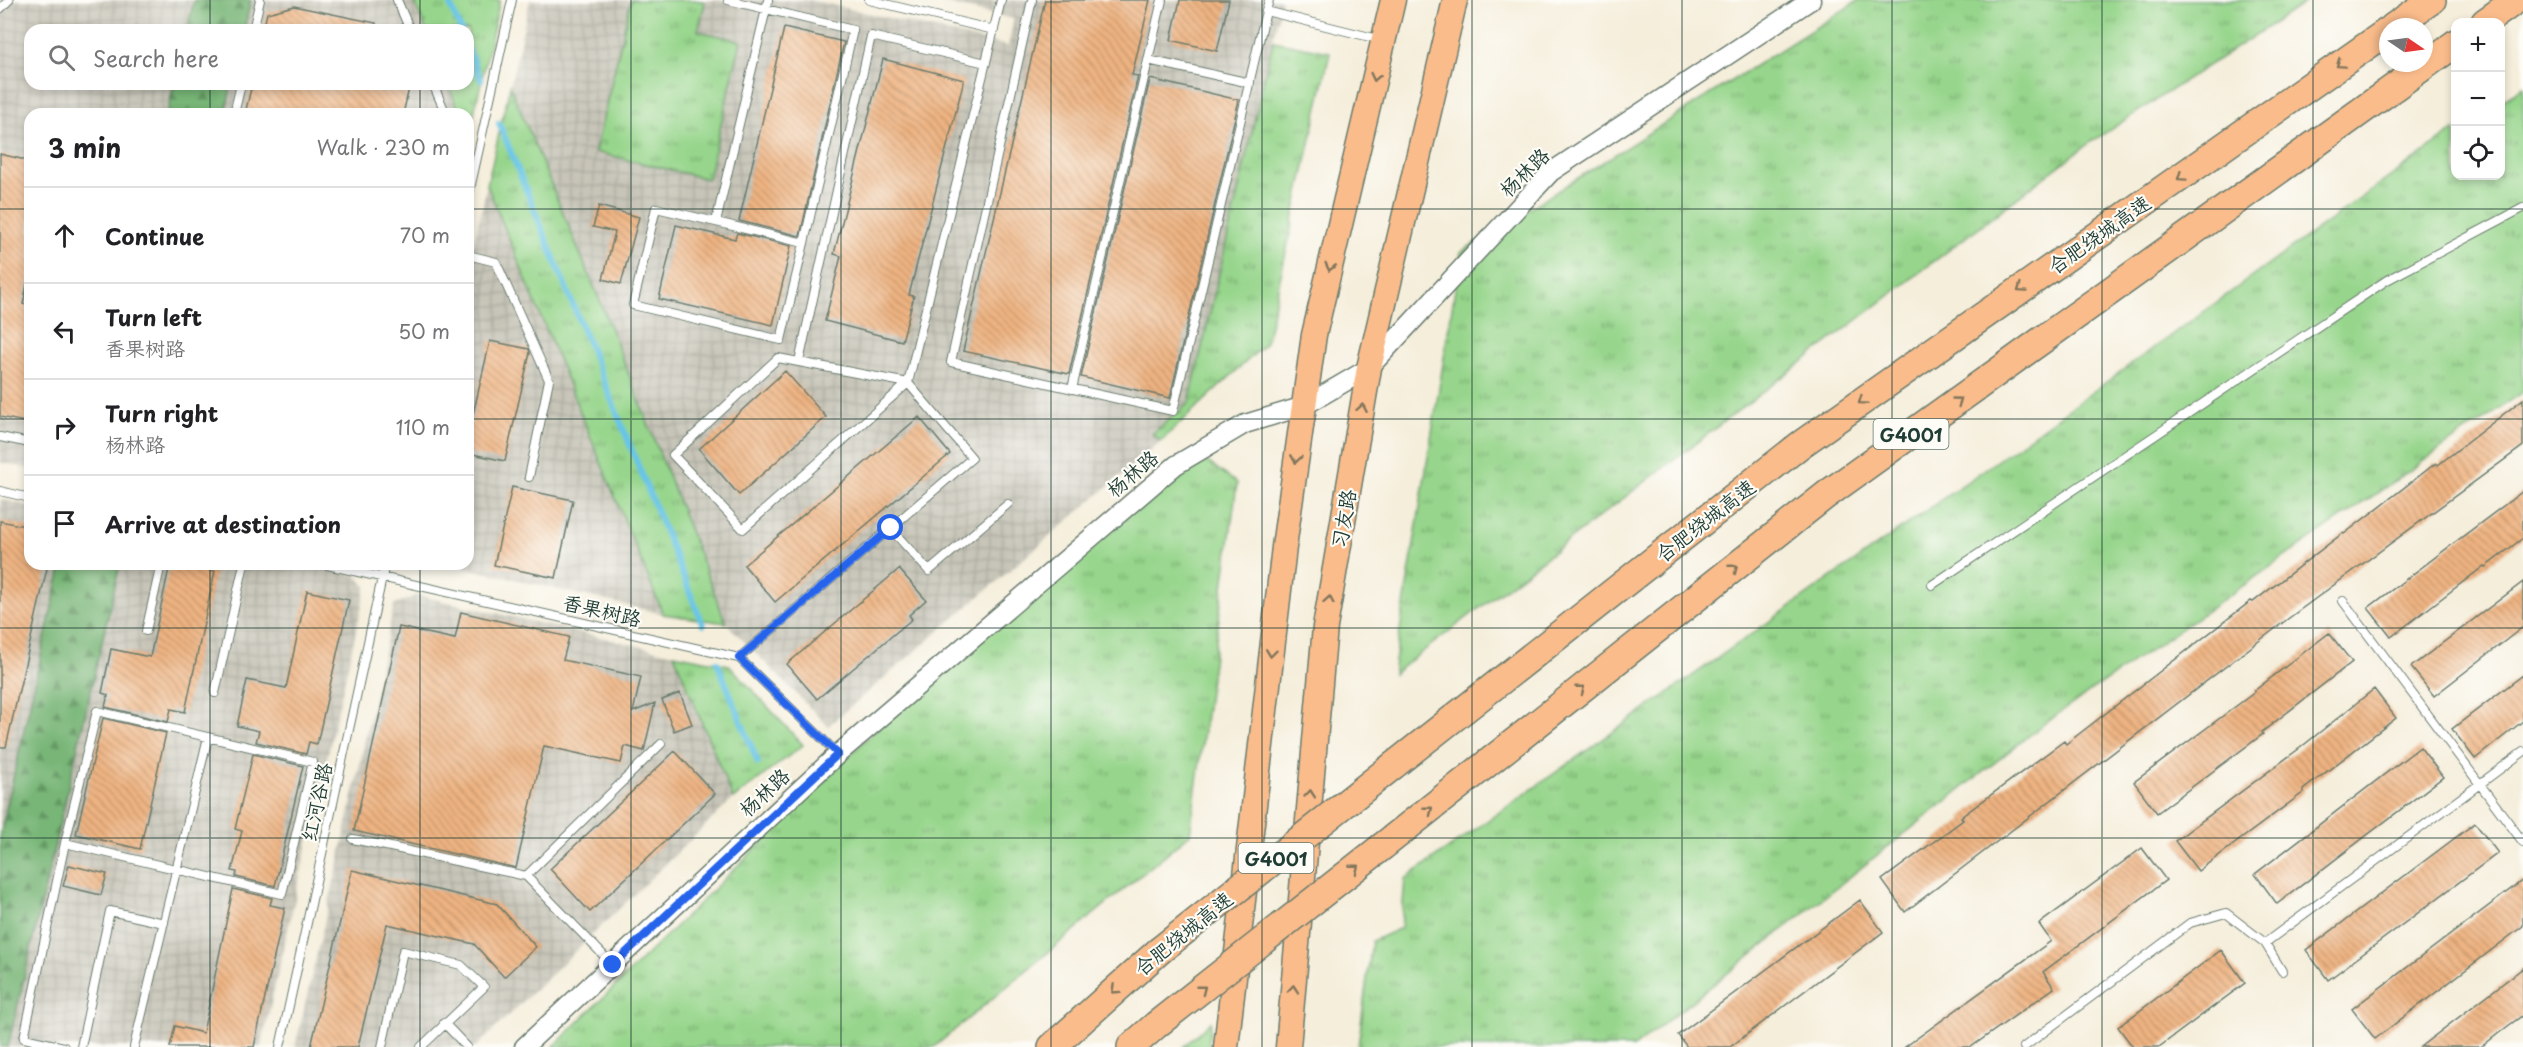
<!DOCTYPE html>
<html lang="en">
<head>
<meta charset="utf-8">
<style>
  :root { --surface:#fff; --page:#f2f2f2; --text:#202124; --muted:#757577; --line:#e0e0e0 }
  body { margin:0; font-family:"Playpen Sans","LXGW WenKai TC",sans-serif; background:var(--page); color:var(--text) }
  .controls { position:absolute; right:18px; top:18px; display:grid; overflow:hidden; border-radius:12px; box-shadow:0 3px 9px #0003 }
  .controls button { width:54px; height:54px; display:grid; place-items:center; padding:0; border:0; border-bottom:2px solid var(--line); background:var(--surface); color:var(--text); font:30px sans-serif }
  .compass { position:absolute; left:2379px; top:18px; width:54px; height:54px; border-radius:50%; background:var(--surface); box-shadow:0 3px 9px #0003; rotate:103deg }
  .stop { position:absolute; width:18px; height:18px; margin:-14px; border:4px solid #2563eb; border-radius:50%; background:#fff }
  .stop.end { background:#2563eb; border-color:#fff; box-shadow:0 2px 6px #0008 }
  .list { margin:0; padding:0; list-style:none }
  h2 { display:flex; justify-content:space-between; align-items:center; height:78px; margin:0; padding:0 24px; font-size:26px }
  h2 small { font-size:20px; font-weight:400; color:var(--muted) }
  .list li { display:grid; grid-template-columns:39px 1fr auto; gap:18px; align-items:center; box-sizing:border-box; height:96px; padding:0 24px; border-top:2px solid var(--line) }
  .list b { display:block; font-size:22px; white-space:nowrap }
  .list p { margin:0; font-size:20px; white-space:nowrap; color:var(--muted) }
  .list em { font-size:20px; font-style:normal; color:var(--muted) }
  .icon { flex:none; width:33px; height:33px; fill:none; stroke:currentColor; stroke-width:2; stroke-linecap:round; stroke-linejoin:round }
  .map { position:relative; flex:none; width:2523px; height:1047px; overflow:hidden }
  .search { position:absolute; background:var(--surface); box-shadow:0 3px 9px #0003; left:24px; top:24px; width:450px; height:66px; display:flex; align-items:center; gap:15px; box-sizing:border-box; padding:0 21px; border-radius:18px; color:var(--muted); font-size:22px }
  .panel { position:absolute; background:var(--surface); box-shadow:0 3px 9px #0003; left:24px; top:108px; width:450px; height:462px; border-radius:18px }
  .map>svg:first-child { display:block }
  .industrial { fill:url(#industrial-grid) }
  .grass { fill:url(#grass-tufts); stroke:#5a8960; stroke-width:1.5 }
  .forest { fill:url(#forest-firs); stroke:#4c7a56; stroke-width:1.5 }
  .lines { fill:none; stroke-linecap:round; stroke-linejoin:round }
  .stream { stroke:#68c5e6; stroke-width:6 }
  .building { fill:url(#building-back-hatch) }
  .service-casing { stroke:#6a7b6e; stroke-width:10 }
  .tertiary-casing { stroke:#6a7b6e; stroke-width:21 }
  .primary-casing { stroke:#6a7b6e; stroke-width:27 }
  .motorway-casing { stroke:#6a7b6e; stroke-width:30 }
  .service { stroke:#fff; stroke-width:8 }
  .tertiary { stroke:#fff; stroke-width:18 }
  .primary { stroke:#fabc8b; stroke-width:24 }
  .motorway { stroke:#fabc8b; stroke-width:27 }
  .motorway-bridge-casing { stroke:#6a7b6e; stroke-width:30; stroke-linecap:butt }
  .motorway-bridge { stroke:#fabc8b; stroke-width:27 }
  .oneway { stroke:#82765b }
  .route { stroke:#2563eb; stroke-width:8 }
  .grid { fill:none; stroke:#1f3d34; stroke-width:1.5; stroke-opacity:0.55 }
  .labels { text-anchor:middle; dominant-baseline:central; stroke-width:4.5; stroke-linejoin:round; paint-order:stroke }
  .shield { fill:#fdfcf7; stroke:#62766e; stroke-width:1.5 }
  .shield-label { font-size:18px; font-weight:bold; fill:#1f3d34 }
  .street-label { font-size:20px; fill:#1f3d34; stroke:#fdfcf7 }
</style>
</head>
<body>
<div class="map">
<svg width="2523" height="1047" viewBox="0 0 2523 1047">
  <defs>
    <pattern id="industrial-grid" width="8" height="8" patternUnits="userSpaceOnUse" patternTransform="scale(1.5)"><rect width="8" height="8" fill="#c7c5b8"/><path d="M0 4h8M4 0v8" fill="none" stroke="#aaaa9f"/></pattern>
    <pattern id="grass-tufts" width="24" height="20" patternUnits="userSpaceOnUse" patternTransform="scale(1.5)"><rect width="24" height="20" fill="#96d58b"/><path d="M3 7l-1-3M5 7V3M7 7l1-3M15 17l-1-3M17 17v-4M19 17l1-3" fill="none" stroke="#7aae72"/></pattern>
    <pattern id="forest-firs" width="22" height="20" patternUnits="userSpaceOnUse" patternTransform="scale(1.5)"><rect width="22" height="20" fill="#78b677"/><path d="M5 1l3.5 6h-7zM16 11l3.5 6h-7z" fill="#629562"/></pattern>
    <pattern id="building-back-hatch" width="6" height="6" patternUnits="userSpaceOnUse" patternTransform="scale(1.5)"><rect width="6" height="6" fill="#efb381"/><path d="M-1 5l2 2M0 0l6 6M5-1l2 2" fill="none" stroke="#c1936a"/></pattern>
  </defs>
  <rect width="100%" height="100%" fill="#fdfcf7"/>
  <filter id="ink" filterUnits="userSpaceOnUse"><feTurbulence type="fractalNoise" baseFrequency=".0167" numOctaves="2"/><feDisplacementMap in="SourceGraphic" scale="12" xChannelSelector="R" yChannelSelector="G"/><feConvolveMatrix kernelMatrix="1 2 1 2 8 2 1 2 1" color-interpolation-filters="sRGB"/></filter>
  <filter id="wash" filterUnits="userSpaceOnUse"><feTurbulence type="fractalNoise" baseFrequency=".008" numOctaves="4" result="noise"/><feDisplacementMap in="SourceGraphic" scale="24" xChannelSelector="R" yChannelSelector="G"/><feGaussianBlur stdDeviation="1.35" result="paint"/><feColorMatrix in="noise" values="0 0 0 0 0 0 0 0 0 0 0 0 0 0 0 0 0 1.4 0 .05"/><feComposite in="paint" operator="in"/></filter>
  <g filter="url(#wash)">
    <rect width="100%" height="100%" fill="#f5eedb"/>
    <path class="industrial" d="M0,0h194l-7,30h-157v54h144l-7,30h-137v355l-30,-7z
      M251,0h163l12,30h-182z
      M530,0h281l197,46 6,-27 -85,-19h353l-93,403 -36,31 8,7 -333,285 -102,-103 -124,-317 -92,-220z
      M232,84h216l12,30h-235z
      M487,185l176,429 -214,-50h19v-295z
      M0,499l30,7v58h32l-62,272z
      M120,564h185l52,12 9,11 -105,460h-253z
      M417,595l257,59 59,145 -257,248h-181l46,-195 53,-247z"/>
    <path class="grass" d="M414,0h86l-31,135 -1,-21h-8l-12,-30h20v-54h-42z
      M631,0h64l10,2 -7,29 43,10 -33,138 -113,-27z
      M1859,0h450l-221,144 -695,530 68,-422z
      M1273,41l57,11 -64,291 -105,98 -9,-7 37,-31z
      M510,86l92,220 124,317 -63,-9 -176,-429z
      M2523,87v305l-478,331 -411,324h-276l14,-106 29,-13 4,-49 614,-434 436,-315 1,46h44l1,-75z
      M1206,461l31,22 -47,351 -256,213h-381l340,-334 262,-221z
      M674,654l55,11 74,80 -70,54z
      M1211,1022l-3,25h-25z"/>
    <path class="forest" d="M194,0h57l-7,30h-57z
      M174,84h58l-7,30h-58z
      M62,564h58l-112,483h-8v-211z"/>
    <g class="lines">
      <path class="stream" d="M448,0l13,30
        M468,48l13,32
        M499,123l204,502
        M717,662l41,101"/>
    </g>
    <g id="blocks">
      <path class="building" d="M1045,0h105l-18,75 6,1 -69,298 -106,-23z
        M1180,0h49l-12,51 -46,-11z
        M294,6l82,17 -1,7h-112l4,-17z
        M784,28l60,14 -44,194 -61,-15z
        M883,59l81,21 -55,215 5,1 -12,45 -77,-20 16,-65 -7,-2z
        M1150,79l89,21 -69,298 -89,-21z
        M252,84h158l-7,30h-158z
        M0,154l30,7v109l-7,34 7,1v118l-30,-6z
        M599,206l40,11 -18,67 -18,-5 12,-47 -22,-5z
        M676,225l59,14 2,-6 54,13 -18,79 -114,-26z
        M490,341l39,8 1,4 -25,108 -37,-8v-17z
        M785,371l41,46 -87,78 -40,-46z
        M2523,399v47l-234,172 -384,294 -23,-32 81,-60 -2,-3 103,-76 2,3 185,-143 2,1 90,-69 1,1 92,-71 2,2z
        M919,417l31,37 -175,148 -31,-37z
        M512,487l61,13 -17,78 -62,-13z
        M2523,491v47l-38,29 -1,-1 -93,71 -23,-29z
        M0,521l30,6v37h18l-42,183h-6z
        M170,564h15l30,7 -30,141 -14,-3 -3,13 -63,-15 3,-12 -6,-2 9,-44 39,8z
        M899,569l27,31 -17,15 3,4 -95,80 -30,-35z
        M2523,582v45l-89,69 -23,-29z
        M307,591l42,9 -32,144 -8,-2 -3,12 -50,-12 3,-11 -22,-5 10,-46 39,8z
        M461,612l108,25 -6,23 78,17 -8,35 22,-9 -11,48 -19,-5 -4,17 -77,-17 -28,122 -162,-37 45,-204 56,12z
        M2329,633l23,29 -90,70 1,2 -106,79 -23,-31 121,-90 -1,-1z
        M2523,675v46l-48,38 -23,-30z
        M2374,689l22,29 -93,72 1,2 -106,79 -23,-30 125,-93z
        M680,693l12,31 -18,7 -12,-31z
        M103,718l63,15 -26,116 -64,-15z
        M2420,747l23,30 -166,127 -22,-30z
        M675,751l40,43 -125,118 -40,-43z
        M253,754l50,12 -28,120 -39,-9 1,-5 -5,-1 10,-40 -7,-2z
        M2475,823l23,30 -170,127 -22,-30z
        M2142,848l24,32 -123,92 11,16 -83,59h-66l146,-106 -12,-17z
        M69,865l38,9 -6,21 -38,-9z
        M352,870l145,34 39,43 -32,30 -30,-33 -87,-20 -29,123h-47z
        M2523,880v46l-148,113 -23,-30z
        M233,889l39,9 -2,7 15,3 -31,139h-84l5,-21 28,7z
        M1860,900l23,32 -153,115h-43l-9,-12z
        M2221,950l24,33 -86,64h-26l-15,-20z
        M2523,968v47l-15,11 -27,21h-61z"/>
    </g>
  </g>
  <g filter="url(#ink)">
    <use href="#blocks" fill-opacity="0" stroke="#6a7b6e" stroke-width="1.5"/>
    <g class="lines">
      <g class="service-casing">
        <path id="service" d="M397,0l13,30
          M728,0l125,30 -49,213 -88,-21 50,-213 2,-9
          M869,0l125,30
          M1032,0l-81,362 222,49 93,-400
          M1269,0l-3,11 116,29
          M0,9l9,-9
          M253,30l7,-30
          M1148,60l102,23
          M433,84l13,30
          M234,114l7,-30
          M468,198l44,-198
          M716,222l-60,-14 -23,97 148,35 23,-97
          M468,255l28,7 53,118 -20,97
          M799,362l72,-326 115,27
          M1072,389l90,-389
          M0,437l30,6
          M0,491l30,7
          M890,528l39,43 79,-67
          M323,564l416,94 99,96
          M1932,585l455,-305 136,-72
          M2343,601l180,241
          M146,631l15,-67
          M739,658l233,-200 -64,-75 -130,-25 -105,97 70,74 165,-146 93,-383
          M215,693l29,-129
          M97,711l216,51 -31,132 -217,-51z
          M353,839l173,37
          M2265,943l17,28
          M612,964l-86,-88 135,-132
          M444,1023l23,24
          M64,1047l-40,-9 41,-195
          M81,1047l29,-136 54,12
          M134,1047l74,-310
          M280,1047l105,-483
          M382,1047l21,-96 58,14 23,22 -63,60
          M2024,1047l166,-124 36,-10 39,30 258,-191"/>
      </g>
      <g class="tertiary-casing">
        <path id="tertiary" d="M524,1047l314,-293 338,-289 69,-41 59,-18 65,-38 182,-196 260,-172"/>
      </g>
      <g class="primary-casing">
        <path id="primary" d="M1226,1047l58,-500 30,-212 79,-335
          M1288,1047l37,-420 44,-259 86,-368"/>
      </g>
      <g class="motorway-casing">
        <path id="motorway" d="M2485,22l31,-22
          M2393,27l39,-27
          M1394,765l406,-320 588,-414
          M1383,846l443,-351 630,-452
          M1052,1047l107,-96
          M1131,1047l25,-22"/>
      </g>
      <use href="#service" class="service"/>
      <use href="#tertiary" class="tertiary"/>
      <use href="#primary" class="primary"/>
      <use href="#motorway" class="motorway"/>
      <g class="motorway-bridge-casing">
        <path id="motorway-bridge" d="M1159,951l235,-186
          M1156,1025l227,-179"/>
      </g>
      <use href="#motorway-bridge" class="motorway-bridge"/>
    </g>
    <defs><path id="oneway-chevron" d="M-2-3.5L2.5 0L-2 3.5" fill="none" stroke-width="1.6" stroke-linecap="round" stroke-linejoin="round" transform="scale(1.5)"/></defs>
    <g class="oneway">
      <use href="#oneway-chevron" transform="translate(2340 64) rotate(145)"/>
      <use href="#oneway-chevron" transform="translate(1375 77) rotate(103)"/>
      <use href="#oneway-chevron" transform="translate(2181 177) rotate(145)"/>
      <use href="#oneway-chevron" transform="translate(1330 267) rotate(103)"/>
      <use href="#oneway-chevron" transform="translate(2021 289) rotate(145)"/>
      <use href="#oneway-chevron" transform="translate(1862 401) rotate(145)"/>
      <use href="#oneway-chevron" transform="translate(1958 401) rotate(-36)"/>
      <use href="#oneway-chevron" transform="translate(1362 408) rotate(-80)"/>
      <use href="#oneway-chevron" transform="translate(1296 459) rotate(98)"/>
      <use href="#oneway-chevron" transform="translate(1734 568) rotate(-38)"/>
      <use href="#oneway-chevron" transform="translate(1329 600) rotate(-80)"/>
      <use href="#oneway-chevron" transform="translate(1271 653) rotate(97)"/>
      <use href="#oneway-chevron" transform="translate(1581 689) rotate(-38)"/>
      <use href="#oneway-chevron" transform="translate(1310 794) rotate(-85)"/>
      <use href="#oneway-chevron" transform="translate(1429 810) rotate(-38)"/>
      <use href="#oneway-chevron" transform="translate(1355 868) rotate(-38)"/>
      <use href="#oneway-chevron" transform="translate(1202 989) rotate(-38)"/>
      <use href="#oneway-chevron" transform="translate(1293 989) rotate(-85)"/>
      <use href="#oneway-chevron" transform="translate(1115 990) rotate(138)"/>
    </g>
  </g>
  <g class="lines" filter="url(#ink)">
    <path class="route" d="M613,965l225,-211 -99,-96 152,-130"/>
  </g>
  <path class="grid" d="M210,0v30M420,0v30M631,0v1047M841,0v1047M1051,0v1047M1262,0v1047M1472,0v1047M1682,0v1047M1892,0v1047M2102,0v1047M2313,0v1047M210,84v30M420,84v30M0,209h30M468,209h2055M0,419h30M468,419h2055M210,564v483M420,564v483M0,628h2523M0,838h2523"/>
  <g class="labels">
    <g class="shield">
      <rect x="1873.5" y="419" width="75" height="30" rx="4.5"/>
      <rect x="1238.5" y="843" width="75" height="30" rx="4.5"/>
    </g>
    <g class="shield-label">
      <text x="1911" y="434">G4001</text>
      <text x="1276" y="858">G4001</text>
    </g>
    <g class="street-label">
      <text transform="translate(1524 172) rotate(-44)">杨林路</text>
      <text transform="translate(2099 234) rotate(-35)">合肥绕城高速</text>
      <text transform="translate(1132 473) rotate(-40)">杨林路</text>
      <text transform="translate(1343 519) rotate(-80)">习友路</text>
      <text transform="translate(1705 520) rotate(-38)">合肥绕城高速</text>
      <text transform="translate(602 610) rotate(13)">香果树路</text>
      <text transform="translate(764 792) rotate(-43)">杨林路</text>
      <text transform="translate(316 802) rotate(-78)">红河谷路</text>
      <text transform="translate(1183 933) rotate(-39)">合肥绕城高速</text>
    </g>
  </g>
</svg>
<div class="controls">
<button>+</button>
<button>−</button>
<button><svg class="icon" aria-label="locate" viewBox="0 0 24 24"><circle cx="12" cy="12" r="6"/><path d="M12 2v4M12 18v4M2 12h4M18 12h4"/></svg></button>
</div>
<svg class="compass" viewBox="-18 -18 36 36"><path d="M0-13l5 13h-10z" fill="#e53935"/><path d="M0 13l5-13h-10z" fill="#757577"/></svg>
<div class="stop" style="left:891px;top:528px"></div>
<div class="stop end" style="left:613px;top:965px"></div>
<div class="search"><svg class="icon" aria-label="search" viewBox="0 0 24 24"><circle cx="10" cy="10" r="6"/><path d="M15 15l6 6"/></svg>Search here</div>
<section class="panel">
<h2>3 min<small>Walk · 230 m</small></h2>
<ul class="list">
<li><svg class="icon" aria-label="ahead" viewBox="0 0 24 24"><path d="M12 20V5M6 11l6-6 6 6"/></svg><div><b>Continue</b></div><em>70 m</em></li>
<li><svg class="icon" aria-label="left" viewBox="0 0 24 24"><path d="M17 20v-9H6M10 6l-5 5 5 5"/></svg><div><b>Turn left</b><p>香果树路</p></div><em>50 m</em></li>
<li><svg class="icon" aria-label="right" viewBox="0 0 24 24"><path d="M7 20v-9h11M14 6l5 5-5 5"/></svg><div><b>Turn right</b><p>杨林路</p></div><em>110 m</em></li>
<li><svg class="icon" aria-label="arrive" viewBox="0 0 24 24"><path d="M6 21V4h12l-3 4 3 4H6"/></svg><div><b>Arrive at destination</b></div></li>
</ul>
</section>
</div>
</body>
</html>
